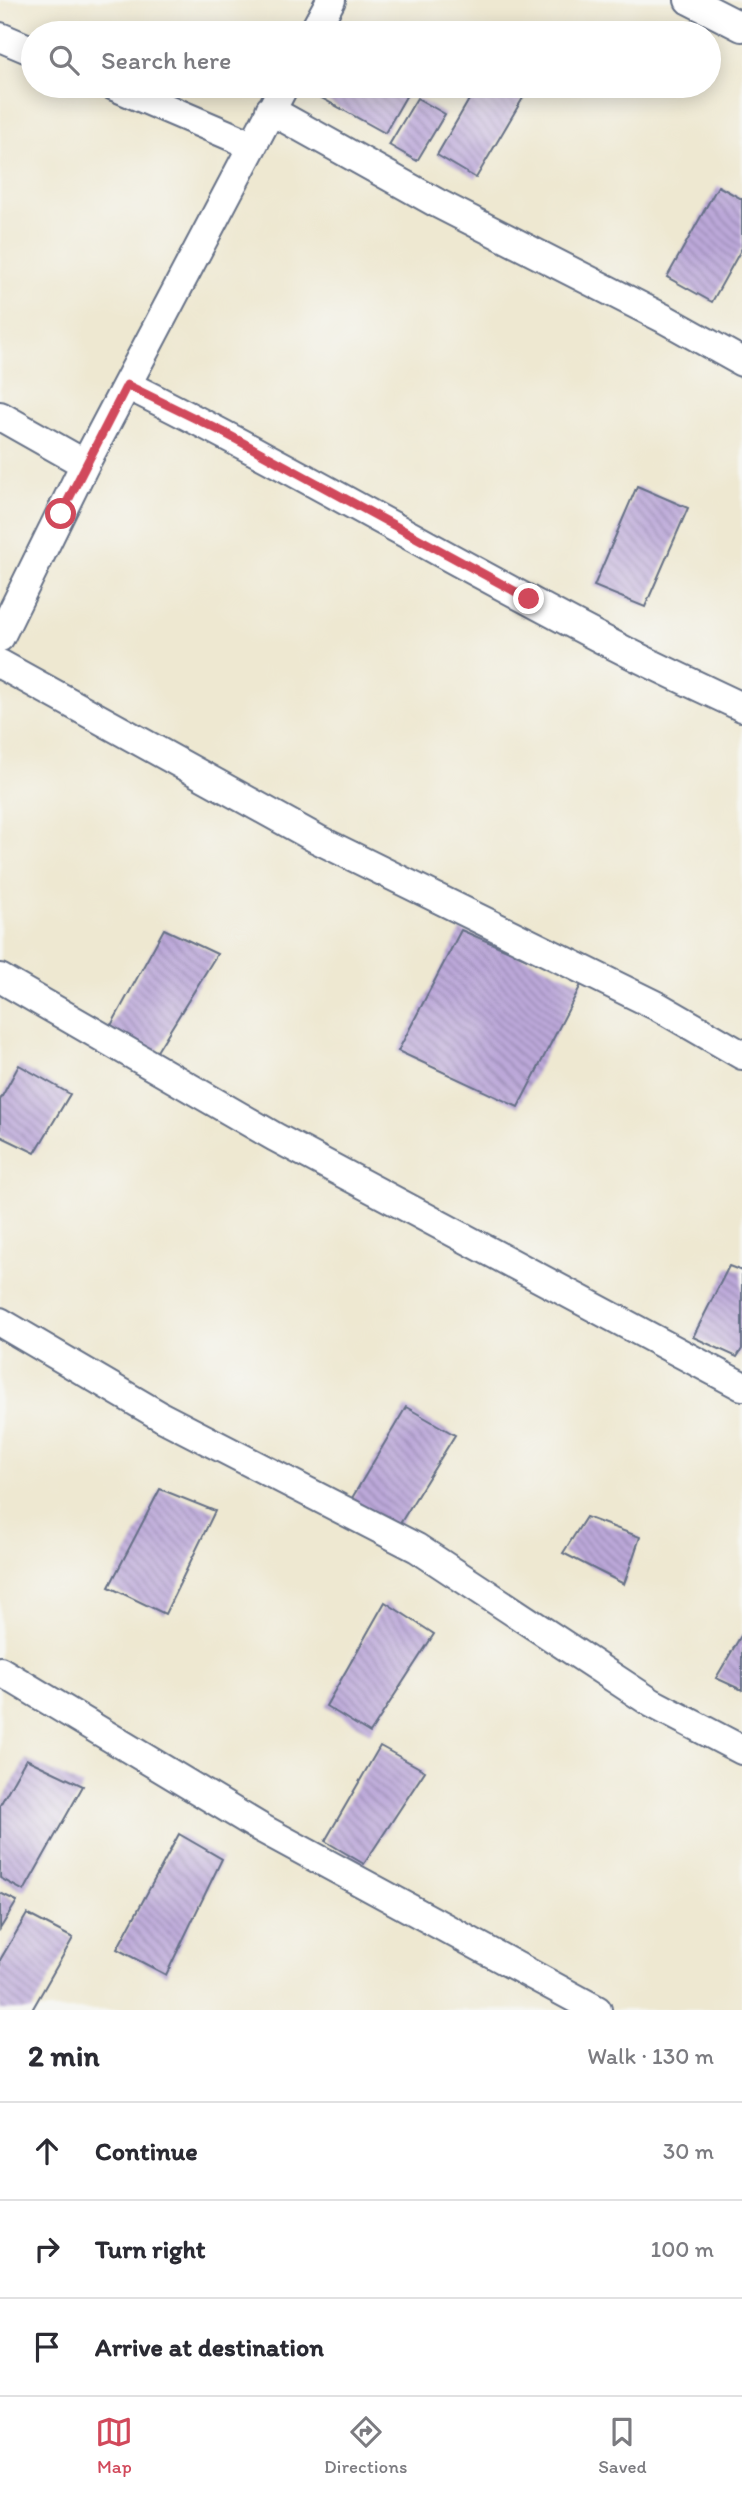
<!DOCTYPE html>
<html lang="en">
<head>
<meta charset="utf-8">
<style>
  :root { --surface:#fff; --page:#f2f2f3; --text:#2b2b33; --muted:#7c7c81; --line:#e1e1e2; --accent:#d1495b }
  body { margin:0; font-family:Itim,sans-serif; background:var(--page); color:var(--text) }
  .stop { position:absolute; width:21px; height:21px; margin:-16px; border:5px solid #d1495b; border-radius:50%; background:#fff }
  .stop.end { background:#d1495b; border-color:#fff; box-shadow:0 2px 7px #0008 }
  .list { margin:0; padding:0; list-style:none }
  h2 { display:flex; justify-content:space-between; align-items:center; height:91px; margin:0; padding:0 28px; font-size:30px }
  h2 small { font-size:23px; font-weight:400; color:var(--muted) }
  .list li { display:grid; grid-template-columns:46px 1fr auto; gap:21px; align-items:center; box-sizing:border-box; height:98px; padding:0 28px; border-top:2px solid var(--line) }
  .list b { display:block; font-size:26px; white-space:nowrap }
  .list em { font-size:23px; font-style:normal; color:var(--muted) }
  .icon { flex:none; width:38px; height:38px; fill:none; stroke:currentColor; stroke-width:2; stroke-linecap:round; stroke-linejoin:round }
  .map { position:relative; flex:none; width:742px; height:2010px; overflow:hidden }
  .search { position:absolute; background:var(--surface); box-shadow:0 4px 18px #0003; left:21px; right:21px; top:21px; height:77px; display:flex; align-items:center; gap:18px; box-sizing:border-box; padding:0 24px; border-radius:38px; color:var(--muted); font-size:26px }
  .sheet { height:385px; background:var(--surface) }
  nav { display:flex; justify-content:space-around; align-items:center; box-sizing:border-box; height:98px; border-top:2px solid var(--line); background:var(--surface); font-size:19px; color:var(--muted) }
  nav a { display:grid; justify-items:center; gap:4px }
  nav .on { color:var(--accent) }
  .map>svg:first-child { display:block }
  .building { fill:url(#building-back-hatch) }
  .lines { fill:none; stroke-linecap:round; stroke-linejoin:round }
  .street-casing { stroke:#657086; stroke-width:32 }
  .street { stroke:#fff; stroke-width:28 }
  .route { stroke:#d1495b; stroke-width:9 }
</style>
</head>
<body>
<div class="map">
<svg width="742" height="2010" viewBox="0 0 742 2010">
  <defs>
    <pattern id="building-back-hatch" width="6" height="6" patternUnits="userSpaceOnUse" patternTransform="scale(1.75)"><rect width="6" height="6" fill="#bca8d9"/><path d="M-1 5l2 2M0 0l6 6M5-1l2 2" fill="none" stroke="#9889b3"/></pattern>
  </defs>
  <rect width="100%" height="100%" fill="#f6f6f2"/>
  <filter id="ink" filterUnits="userSpaceOnUse"><feTurbulence type="fractalNoise" baseFrequency=".0143" numOctaves="2"/><feDisplacementMap in="SourceGraphic" scale="14" xChannelSelector="R" yChannelSelector="G"/><feConvolveMatrix kernelMatrix="1 2 1 2 8 2 1 2 1" color-interpolation-filters="sRGB"/></filter>
  <filter id="wash" filterUnits="userSpaceOnUse"><feTurbulence type="fractalNoise" baseFrequency=".00686" numOctaves="4" result="noise"/><feDisplacementMap in="SourceGraphic" scale="28" xChannelSelector="R" yChannelSelector="G"/><feGaussianBlur stdDeviation="1.57" result="paint"/><feColorMatrix in="noise" values="0 0 0 0 0 0 0 0 0 0 0 0 0 0 0 0 0 1.4 0 .05"/><feComposite in="paint" operator="in"/></filter>
  <g filter="url(#wash)">
    <rect width="100%" height="100%" fill="#eee8d1"/>
    <g id="blocks">
      <path class="building" d="M326,86h69l13,7 -23,40 -65,-36z
        M477,86h53l-54,92 -39,-23z
        M417,98l28,16 -28,47 -28,-16z
        M718,186l24,13v49l-30,54 -45,-25z
        M637,486l51,22 -43,99 -51,-21z
        M164,929l53,25 -61,99 -48,-22z
        M461,930l121,53 -64,124 -120,-56z
        M19,1065l51,29 -35,59 -35,-17v-36z
        M729,1266l13,5v78l-5,8 -44,-20z
        M406,1407l49,28 -57,92 -49,-24z
        M160,1489l55,22 -50,103 -56,-27z
        M586,1517l54,20 -16,47 -61,-31z
        M385,1602l49,32 -64,99 -44,-27z
        M742,1634v56l-26,-12z
        M380,1746l45,25 -61,93 -39,-23z
        M26,1759l57,27 -59,105 -24,-13v-73z
        M179,1834l43,25 -56,116 -49,-26z
        M0,1893l17,8 -17,28z
        M27,1914l46,24 -41,72h-32v-50z"/>
    </g>
  </g>
  <g filter="url(#ink)">
    <use href="#blocks" fill-opacity="0" stroke="#657086" stroke-width="2"/>
    <g class="lines">
      <g class="street-casing">
        <path id="street" d="M689,0l53,27
          M313,33l18,-33
          M0,37l33,14
          M114,86l138,59
          M270,110l167,93 226,115 79,44
          M127,385c169,84 332,181 500,267 38,19 77,37 115,55
          M0,416l85,48
          M0,637l85,-173 199,-378
          M0,664l317,175 342,168 83,48
          M0,978l275,159 467,249
          M0,1322l162,95 255,131 235,155 90,47
          M0,1671l261,157 336,182"/>
      </g>
      <use href="#street" class="street"/>
    </g>
  </g>
  <g class="lines" filter="url(#ink)">
    <path class="route" d="M61,514l66,-129 96,47 306,167"/>
  </g>
</svg>
<div class="stop" style="left:61px;top:514px"></div>
<div class="stop end" style="left:529px;top:599px"></div>
<div class="search"><svg class="icon" aria-label="search" viewBox="0 0 24 24"><circle cx="10" cy="10" r="6"/><path d="M15 15l6 6"/></svg>Search here</div>
</div>
<section class="sheet">
<h2>2 min<small>Walk · 130 m</small></h2>
<ul class="list">
<li><svg class="icon" aria-label="ahead" viewBox="0 0 24 24"><path d="M12 20V5M6 11l6-6 6 6"/></svg><div><b>Continue</b></div><em>30 m</em></li>
<li><svg class="icon" aria-label="right" viewBox="0 0 24 24"><path d="M7 20v-9h11M14 6l5 5-5 5"/></svg><div><b>Turn right</b></div><em>100 m</em></li>
<li><svg class="icon" aria-label="arrive" viewBox="0 0 24 24"><path d="M6 21V4h12l-3 4 3 4H6"/></svg><div><b>Arrive at destination</b></div></li>
</ul>
</section>
<nav>
<a class="on"><svg class="icon" aria-label="map" viewBox="0 0 24 24"><path d="M3 6l6-2 6 2 6-2v14l-6 2-6-2-6 2zM9 4v14M15 6v14"/></svg>Map</a>
<a><svg class="icon" aria-label="directions" viewBox="0 0 24 24"><path d="M12 3l9 9-9 9-9-9zM9 14v-3h6M13 9l2 2-2 2"/></svg>Directions</a>
<a><svg class="icon" aria-label="saved" viewBox="0 0 24 24"><path d="M7 4h10v16l-5-4-5 4z"/></svg>Saved</a>
</nav>
</body>
</html>
